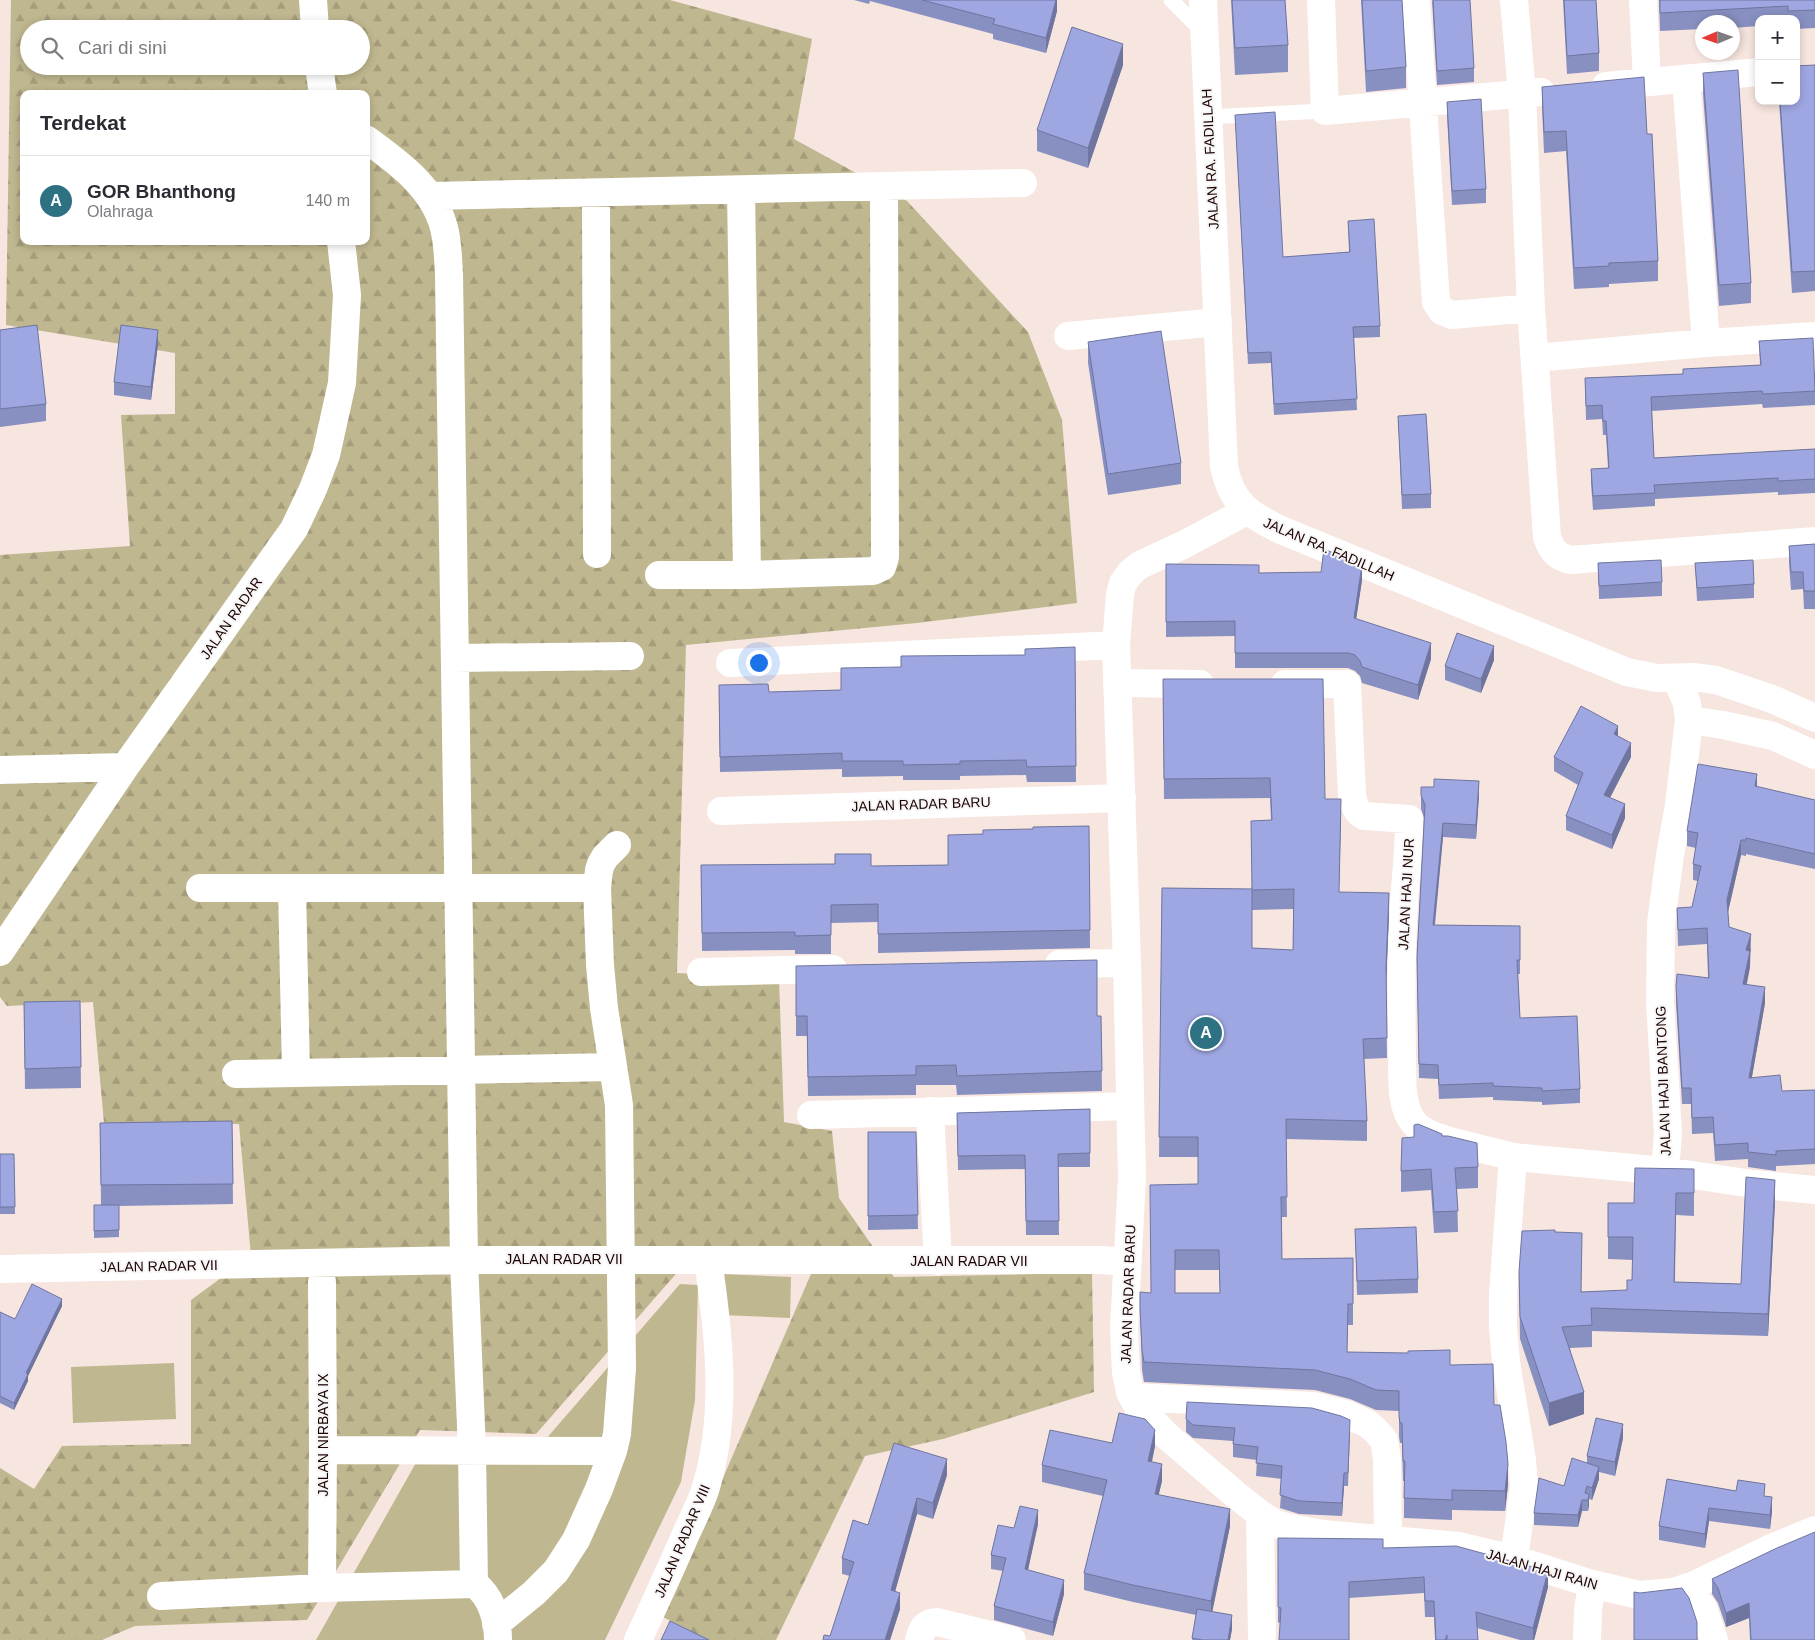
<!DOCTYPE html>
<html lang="id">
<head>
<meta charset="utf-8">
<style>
  :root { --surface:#fff; --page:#f7f7f7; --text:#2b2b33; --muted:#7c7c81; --line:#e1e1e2; --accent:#2e7182 }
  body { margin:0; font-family:Arial,sans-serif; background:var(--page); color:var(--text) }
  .controls { position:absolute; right:15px; top:15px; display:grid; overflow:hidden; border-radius:10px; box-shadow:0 2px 8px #0003 }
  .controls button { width:45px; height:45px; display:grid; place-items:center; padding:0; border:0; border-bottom:1px solid var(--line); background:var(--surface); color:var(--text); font:25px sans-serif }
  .compass { position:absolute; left:1695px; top:15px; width:45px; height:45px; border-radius:50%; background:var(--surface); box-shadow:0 2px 8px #0003; rotate:268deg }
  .you { position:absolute; left:758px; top:662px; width:18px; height:18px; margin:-12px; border:4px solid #fff; border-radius:50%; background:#1a73e8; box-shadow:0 0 0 8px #1a73e833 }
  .badge { display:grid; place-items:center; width:32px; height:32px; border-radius:50%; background:var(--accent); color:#fff; font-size:16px; font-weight:700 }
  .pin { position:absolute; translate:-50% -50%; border:2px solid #fff; box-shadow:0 1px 5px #0006 }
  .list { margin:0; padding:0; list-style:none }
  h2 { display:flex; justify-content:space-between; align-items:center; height:65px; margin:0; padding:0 20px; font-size:21px }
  h2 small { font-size:16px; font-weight:400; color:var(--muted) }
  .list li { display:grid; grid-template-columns:32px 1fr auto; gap:15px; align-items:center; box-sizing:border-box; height:90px; padding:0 20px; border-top:1px solid var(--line) }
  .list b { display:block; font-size:19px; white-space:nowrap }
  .list p { margin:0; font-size:16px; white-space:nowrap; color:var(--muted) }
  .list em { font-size:16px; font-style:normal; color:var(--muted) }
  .icon { flex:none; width:28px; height:28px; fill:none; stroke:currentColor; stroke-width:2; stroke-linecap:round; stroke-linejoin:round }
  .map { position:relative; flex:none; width:1815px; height:1640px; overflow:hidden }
  .search { position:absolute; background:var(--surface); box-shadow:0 2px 8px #0003; left:20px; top:20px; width:350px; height:55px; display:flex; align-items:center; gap:12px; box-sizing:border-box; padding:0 18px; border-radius:28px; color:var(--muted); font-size:19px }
  .panel { position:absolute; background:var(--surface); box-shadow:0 2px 8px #0003; left:20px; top:90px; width:350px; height:155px; border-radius:10px }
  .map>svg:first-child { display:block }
  .grass { fill:#bfb78f }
  .forest { fill:url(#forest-firs); fill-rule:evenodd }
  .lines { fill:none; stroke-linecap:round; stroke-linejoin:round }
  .service { stroke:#fff; stroke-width:15 }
  .minor { stroke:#fff; stroke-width:28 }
  .secondary { stroke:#fff; stroke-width:28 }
  .wall { fill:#8890c2; fill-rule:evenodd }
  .shaded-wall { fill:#6f759e }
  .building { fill:#9ea7e2; stroke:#6f759e; fill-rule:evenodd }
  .labels { text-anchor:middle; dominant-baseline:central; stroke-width:4; stroke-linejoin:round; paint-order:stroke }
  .street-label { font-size:14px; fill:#1d0200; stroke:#f6f6f6 }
</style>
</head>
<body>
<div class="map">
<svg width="1815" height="1640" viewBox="0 0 1815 1640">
  <defs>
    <pattern id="forest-firs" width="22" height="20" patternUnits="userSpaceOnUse" patternTransform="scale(1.25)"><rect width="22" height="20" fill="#bfb78f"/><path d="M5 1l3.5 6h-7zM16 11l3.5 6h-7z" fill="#a49c7a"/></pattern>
  </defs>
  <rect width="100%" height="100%" fill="#f7e5df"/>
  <path class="grass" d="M722,1274l69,3 -1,41 -69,-3z
    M680,1284l18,1 -3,115 -14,82 -76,158h-289l110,-195 113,2z
    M174,1363l2,56 -103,4 -2,-56z"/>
  <path class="forest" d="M11,0h659l142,39 -18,100 113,62 121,131 34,88 15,183 -160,20 -231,22 -9,328 102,6 5,143 48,9 7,67 55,79 198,-4 2,119 -151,47 -78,17 -89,184h-69l-44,-23 151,-350h-132l-146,167 -116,-4 -113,190 -172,6 -33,14h-102v-172l34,21 28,-43 129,-2v-144l60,-44 -12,-132 -135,-1 -11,-121 -86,4 -7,-9v-442l130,-9 -9,-131 54,-1v-61l-169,-28zM29,29h332v37h-332zM24,94h342v147h-342z"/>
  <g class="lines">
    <path class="service" d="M1171,0l32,32
      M1208,117l117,-6"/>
    <path class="minor" d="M313,0l2,29
      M1321,0l4,111 216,-19
      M1416,0l20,302 6,9 10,4 79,-7
      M1514,0l8,94 9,214 16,229c4,13 10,20 24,23l244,-19
      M1643,0l4,82
      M319,66l4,28
      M1686,79l20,264
      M1606,86l153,-14
      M366,139c32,23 68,49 78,89 4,15 4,31 5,46l15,986 8,190 2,134c17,11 24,36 24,56
      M741,190l6,385
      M596,193l1,361
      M430,196l593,-13
      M1068,336l150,-14
      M1535,358l171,-15 109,-7
      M1247,511l-64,34 -43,20 -9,7 -8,11 -3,11 -4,51 11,318 5,215 -8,150 1,24 1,20 4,20 7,13 31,32 68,58 24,19 16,10 14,4 33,6 136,12 55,13 78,25 47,11 34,-3 19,-6 79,-38 44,-18
      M659,575h88l126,-4 9,-4 3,-10 -1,-371
      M455,658l175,-2
      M730,663l386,-18
      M1117,683l83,1
      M1285,684h62l5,111c2,9 3,16 12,21l45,3c0,28 -3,55 -5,83 -3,50 -3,101 -2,151 1,22 -3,52 12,70 14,18 75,26 99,34l152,14 88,13 62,6
      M1689,720l34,5 50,11 42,19
      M0,770l125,-3
      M721,811l401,-13
      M200,888h397
      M292,888l4,184
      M0,952l125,-185 169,-238 19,-40 13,-34 16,-72 5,-88 -6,-54
      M1059,964l68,-1
      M701,972l132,-3
      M236,1074l377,-7
      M930,1111l8,150
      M811,1115l319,-9
      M1513,1157l-10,137v33l3,35 16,98 2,25 -10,74
      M1665,1171l3,-37 -8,-132 1,-79 9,-68 9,-50 10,-85 -2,-17 -11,-25
      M0,1269l464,-9h636l27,2
      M1134,1397l180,9 32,8 22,10 7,6 9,10 3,19 1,80
      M323,1450l290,1
      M1260,1514l2,126
      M1687,1587l16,21 11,32
      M322,1588l1,-138 -1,-168
      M161,1596l161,-8 152,-4
      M496,1624l38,-31 22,-22 20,-31 23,-51 14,-38 4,-17 5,-66 -3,-263 -15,-97 -4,-43 -3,-77 2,-18 2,-6 4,-7 12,-12
      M638,1640c16,-35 32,-69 47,-104 7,-16 16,-32 21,-49 22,-73 13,-153 2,-227
      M919,1640c3,-11 5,-17 18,-18l75,18
      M1587,1640l1,-30 4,-26"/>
    <path class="secondary" d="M1203,0l21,466c7,37 25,49 57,64l346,142 30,6 36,-1 23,3 56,19 43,19"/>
  </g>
  <path class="wall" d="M854,0h203v11l-11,42 -53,-14v-5l-123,-33 -1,3z
    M1231,0h54l3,45v27l-53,3z
    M1361,0h41l4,67v21l-40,4z
    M1432,0l42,68v14l-37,3z
    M1563,0h33l3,53v18l-32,3z
    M1659,0h156v28l-19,1v-10h-37v7l-27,2v-6h-30v7l-42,2z
    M1123,65l-35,103 -51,-17v-21z
    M1815,65v226l-23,2 -13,-192h17z
    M1703,73l48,210v20l-32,3 -16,-212z
    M1542,87l105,47 11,127v20l-49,3v3l-35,2 -8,-138 -22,2 -2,-46z
    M1447,102l39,87v14l-34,2 -5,-89z
    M1235,115l48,142 66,-5 -1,-31 32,105v11l-26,1 3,72 -83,5 -3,-52 -23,1z
    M0,330l46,74v17l-46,6z
    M1759,341l56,31v33l-52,3 -1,-4 -110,7 2,47 161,-9v44l-37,2v-3l-123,7v7l-62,4 -2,-27v-14l17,-1 -2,-33h-3l-1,-16 -16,1 -1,-42 98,-4 77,-9z
    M1088,342l93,121v21l-73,11 -20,-132z
    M158,344l-7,56 -37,-5v-13z
    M1398,416l33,78v14l-29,1z
    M1815,544v65h-11l-1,-20 -12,1 -2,-27v-17z
    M1598,563l64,19v14l-63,3z
    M1695,563l59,21v14l-57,3z
    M1166,564l93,9 103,7 -6,39 75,40 -13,41 -56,-17 -2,-7 -5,-5 -7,-3h-113v-32l-69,1z
    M1075,647l1,135h-49l-1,-7 -66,1v4h-57v-4l-61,1v-8l-122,3 -1,-87 50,7 72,-2 60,-23 124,-12z
    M1494,660l-13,33 -36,-13v-14z
    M1163,679l162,120 16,21 -2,72 50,21 -3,68 1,77 -23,1 3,62v20l-81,-2 1,78h-5v42l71,-1v67h-5l-1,27 103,13 44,40 14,80 -3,26 -53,-1v10l-48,-2v-37h-1l-1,-38h-2l-1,-6v-26l-23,-1 -26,-11 -35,-9 -171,-8 -2,-12 -2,-62 11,-15 47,-109v-27h-39l3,-269 89,1 20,-69 -1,-22 -106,1zM1293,909v41l-41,-2v-38zM1175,1270h44l1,23h-45z
    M1618,736l13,21 -21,41 15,20 -13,31 -46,-19v-14l12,-31 -24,-14v-14z
    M1421,787l58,8 -3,44 -33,-2 -8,88 85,1v48h-2l2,44 60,71v14l-38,2v-3l-49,-2v-3l-54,2 -1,-20 -19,-1 -2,-121 7,-139 -3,-9z
    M1757,787l58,13v69l-69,-15v2l-5,-1 -13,57 1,15 22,22 -1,4v14l-3,17 18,19 -13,74 30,14 33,-1v74l-39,2v5l-28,-4v-8l-33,2 -2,-28 -21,1 -1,-30h-9l-6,-102v-16l32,-8 -1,-34 -29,2 -1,-38 15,-1 6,-26 -5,-1v-16l3,-16 -9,-2v-15z
    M1089,826l1,122 -212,5v-31l-47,1v31h-36v-4l-93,1 -1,-86 170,1 77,-1 35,-31 50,-5z
    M796,966l301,50h4l1,75 -145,4 -1,-10h-40v10l-108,1 -1,-60h-11z
    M80,1001l1,87 -56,1 -1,-87z
    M1090,1109v58h-32l1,68h-33l-1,-66 -67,1 -1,-57z
    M232,1121l1,83 -114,2v31l-25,1v-33h7l-1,-82z
    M1414,1125l28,11 36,31v21l-21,1 1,43 -24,1 -3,-43 -30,2v-21l13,-34z
    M868,1132h48l2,97 -50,1z
    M0,1154h14l1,60h-15z
    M1694,1169v47l-18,-1 -1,67 66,2 34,-82 -7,134 -176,-5v16l-22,1 14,66 -35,12 -29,-87 -1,-67 36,-40 27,60 45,-2 5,-10 1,-20 -25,-1v-56h26z
    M1355,1229l63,50v14l-61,2z
    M62,1306l-34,70v5l-14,29 -14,-7v-91l15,7z
    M1186,1419l164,14 -2,53h-4l-2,30 -43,-2 -19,-6 2,-29 -26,-3 1,-16 -24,-3v-16l-40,-3 -7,-6z
    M1623,1438l-8,38 -16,-4v7l-7,21 -3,-1 -1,12h-6l-4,16 -44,-2v-12l30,-27 23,-23v-7z
    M1112,1443l43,3 -3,16 10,19 -4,14 72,31 -18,85 20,18 -2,11h-38l4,-25 -63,-13 -49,-12v-17l19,-77 -61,-14v-17z
    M947,1475l-14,44 -16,-5 -22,77 5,18 -10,31h-67l7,-4 20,-60 -8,-2v-16l26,-33z
    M1667,1479l98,17 7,15 -2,18 -61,-8 -4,27 -46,-8v-14z
    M1038,1524l-10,46 36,24 -11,42 -59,-16v-14l9,-35 -12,-2v-14l23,-27z
    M1278,1538l105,10 165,39 -14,53h-14l-43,-12 1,12h-43l-1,-23h-9l-1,-24 -75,5 -71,25z
    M1712,1579l103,61h-65l-1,-22 -23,9 -8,-24 -6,-9z"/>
  <path class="shaded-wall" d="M1056,0h1v11l-11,42v-15z
    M1123,44v21l-35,103v-20z
    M158,330v14l-7,56v-13z
    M1362,565v15l-8,54v-16z
    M1431,643v16l-13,41v-15z
    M1494,646v14l-13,33v-14z
    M1618,726v14l-4,-6z
    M1631,743v14l-27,52v-14z
    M1757,774v16l-2,-4z
    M1479,781v14l-3,44v-14z
    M1625,804v14l-13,31v-14z
    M1443,823v14l-10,102v-14z
    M1741,840v15l-14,61v-16z
    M1389,893v20l-3,74v-20z
    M1751,934l-1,33 -7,32v-15l3,-34z
    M1765,987v16l-16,90v-15z
    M1775,1180v22l-7,134v-22z
    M62,1299v7l-34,70v5l-14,29v-7l12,-30z
    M1584,1392v22l-35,12v-23z
    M1623,1424v14l-8,38v-14z
    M1155,1430v16l-7,31v-16z
    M947,1459v16l-14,44v-16z
    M1162,1464v17l-7,30v-17z
    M1508,1464v21l-3,26v-20z
    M1599,1467v12l-7,21v-12z
    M1344,1473v13l-2,30v-13z
    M1589,1494v12l-1,5v-11z
    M1772,1497v14l-2,18v-14z
    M917,1498v16l-26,92v-16z
    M1582,1500v11l-4,16v-12z
    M1709,1508v13l-4,27v-14z
    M1230,1509v17l-19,92v-17z
    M1038,1510v14l-13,59v-14z
    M1548,1571v16l-14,53h-1v-12z
    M1064,1580v14l-11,42v-14z
    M900,1593v16l-10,31h-5z
    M1749,1603v15l-23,9v-14z
    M1232,1615v14l-2,11h-2z"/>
  <path class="building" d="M922,0h134l-10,38 -53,-14 2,-5z
    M1232,0h53l3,45 -53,3z
    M1362,0h40l4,67 -40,4z
    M1433,0h37l4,68 -37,3z
    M1564,0h32l3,53 -32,3z
    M1660,0h155v10l-27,1v-5l-128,7z
    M1072,27l51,17 -35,104 -51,-18z
    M1815,65v206l-23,1 -12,-171h16v-35z
    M1738,70l13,213 -32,2 -16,-212z
    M1644,77l3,57h5l6,127 -49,2v3l-35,2 -8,-137 -22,1 -2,-45z
    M1481,99l5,90 -34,2 -5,-89z
    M1275,112l8,145 67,-5 -2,-31 26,-2 6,107 -27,1 4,72 -83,5 -3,-52 -23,1 -13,-238z
    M37,325l9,79 -46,5v-79z
    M121,325l37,5 -7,57 -37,-5z
    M1161,331l20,132 -73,11 -20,-132z
    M1813,338l2,53 -52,3 -1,-3 -111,6 3,61 161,-9v30l-37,2v-3l-124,7 1,8 -62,3 -2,-27 18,-1 -3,-47h-3l-1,-16 -16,1 -1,-28 98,-4v-5l78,-4 -2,-24z
    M1426,414l5,80 -29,1 -4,-79z
    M1815,544v47h-11l-1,-19h-12l-2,-26z
    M1324,549l38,16 -8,53 77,25 -13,42 -56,-18 -2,-6 -5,-6 -7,-2h-113v-32l-69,1v-58l93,1v8l62,-1z
    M1661,560l1,22 -63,4 -1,-23z
    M1753,560l1,24 -57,4 -2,-25z
    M1457,633l37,13 -13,33 -36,-13z
    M1075,647l1,119 -49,1 -1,-7 -66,1v3l-57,1v-4h-61v-8l-122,4 -1,-72 49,-1 1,8 72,-2v-22l60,-1v-11l124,-1v-6z
    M1163,679h160l2,120h16l-2,93 50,1 -3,74 1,71 -24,1 4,82 -81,-2 1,78h-6l1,62 71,-1v46h-5l-1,48 61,1v-2l42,-1v15l43,-1 1,41h6l6,37 2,22 -3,27 -53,-1v10l-48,-2 1,-37h-2l-1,-38h-2l-1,-7v-25l-23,-1 -26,-11 -35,-9 -171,-8 -2,-12 -2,-42v-16l11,1 -1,-108 48,-1v-47h-39l3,-249 90,1 -1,-68 21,-1 -2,-42 -106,1zM1294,889l-1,61 -41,-2v-58zM1175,1250h44l1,43h-45z
    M1581,706l37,20 -4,8 17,9 -27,52 21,9 -13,31 -46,-19 17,-43 -29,-16z
    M1698,764l59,10 -2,12 60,14v54l-69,-16v2h-5l-14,60 2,27 22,7 -5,16 4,1 -7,33 22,3 -16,91 31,-3 2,16 33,-1v59l-39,2v4l-28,-3v-9l-33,2 -2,-28 -21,1 -1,-30h-9l-6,-102 1,-12 32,4 -2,-50 -29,2 -1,-22 15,-1 9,-41 -8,-2 5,-31 -11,-2z
    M1434,779l45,2 -3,44 -33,-2 -10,102 87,1v34h-3l3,58 57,-2 3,73 -38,2v-3l-49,-2v-3l-54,2 -1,-20 -19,-1 -2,-107 8,-152 -4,-10v-8h13z
    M1089,826l1,104 -212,4v-30l-47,1v30l-36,1v-4l-93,1 -1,-68 134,-1v-10h36v12l77,-1v-30l35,-1v-4l50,-1v-2z
    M1097,960v56h4l1,55 -145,5 -1,-11 -40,1v9l-108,2 -1,-61h-11v-50z
    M80,1001l1,66 -56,2 -1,-67z
    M1090,1109v44l-32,1 1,67h-33l-1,-66 -67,1 -1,-43z
    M232,1121l1,63 -132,1 -1,-62z
    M1418,1124l24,10v2h6l29,7 1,24 -23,1 3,43 -24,1 -3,-43 -30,2 1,-33 12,-1v-12z
    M868,1132h48l2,83 -50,1z
    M0,1154h14l1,53h-15z
    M1635,1168l59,1v24h-18l-2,89 67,2 5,-107 29,3 -7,134 -177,-6 1,17 -30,2 22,65 -35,11 -29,-86 -1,-45 3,-41 33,-1v2l27,1 -1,59 46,-2v-10h5l1,-43h-25v-34h26z
    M94,1205h25v25l-25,1z
    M1416,1227l2,52 -61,2 -2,-52z
    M32,1284l30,15 -36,74 2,1 -14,29 -14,-7v-84l15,7z
    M1187,1402l125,6 29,8 9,4 -2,53h-4l-2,30 -43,-2 -19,-6 2,-29 -26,-3 2,-16 -25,-3 2,-16 -42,-3 -7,-6z
    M1119,1413l26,6 10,11 -7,31 14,3 -7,30 75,15 -19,92 -78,-16 -49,-12 23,-93 -65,-15 8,-35 62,13z
    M1596,1418l27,6 -8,38 -28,-6z
    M894,1443l53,16 -14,44 -16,-5 -26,92 9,3 -15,47h-62l1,-5 6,1 24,-74 -12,-4 11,-38 15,5z
    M1572,1458l27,9 -7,21 -5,-2 -2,7 4,1 -1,6h-6l-4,15 -44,-2 5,-35 25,8z
    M1667,1479l69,12 2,-11 27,4 -1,12 8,1 -2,18 -61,-7 -4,26 -46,-8z
    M1020,1506l18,4 -13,59 39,11 -11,42 -59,-16 12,-48 -15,-3 7,-30 16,3z
    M1815,1532v108h-64l-2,-37 -23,10 -8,-25 -6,-9 65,-31z
    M1278,1538l105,1v9l73,-2 92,25 -15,57 -57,-16 2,28h-31v-5l-2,5h-9l-2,-39h-9l-1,-24 -75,5v58h-70l2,-32 -3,-1z
    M1682,1588l7,10 8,24v18h-63v-48l6,1z
    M1197,1609l35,6 -4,25h-26l-10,-2z
    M670,1621l39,19h-48z"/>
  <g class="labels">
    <g class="street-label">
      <text transform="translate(1210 159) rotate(-93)">JALAN RA. FADILLAH</text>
      <text transform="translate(1329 549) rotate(23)">JALAN RA. FADILLAH</text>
      <text transform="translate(231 618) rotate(-55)">JALAN RADAR</text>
      <text transform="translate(921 804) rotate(-2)">JALAN RADAR BARU</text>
      <text transform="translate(1406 894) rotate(-87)">JALAN HAJI NUR</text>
      <text transform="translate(1663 1081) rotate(-92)">JALAN HAJI BANTONG</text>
      <text x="564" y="1259">JALAN RADAR VII</text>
      <text x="969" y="1261">JALAN RADAR VII</text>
      <text transform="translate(159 1266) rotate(-1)">JALAN RADAR VII</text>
      <text transform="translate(1128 1294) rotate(-88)">JALAN RADAR BARU</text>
      <text transform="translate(323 1435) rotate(-90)">JALAN NIRBAYA IX</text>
      <text transform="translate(682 1541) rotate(-67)">JALAN RADAR VIII</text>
      <text transform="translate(1542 1569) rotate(16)">JALAN HAJI RAIN</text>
    </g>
  </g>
</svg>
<div class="controls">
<button>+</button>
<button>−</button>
</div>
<svg class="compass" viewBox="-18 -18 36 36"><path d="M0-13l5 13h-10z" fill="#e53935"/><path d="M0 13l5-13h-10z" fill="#7c7c81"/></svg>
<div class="you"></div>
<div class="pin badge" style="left:1206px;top:1033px">A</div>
<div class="search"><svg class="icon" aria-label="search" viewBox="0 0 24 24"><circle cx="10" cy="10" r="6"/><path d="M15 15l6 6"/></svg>Cari di sini</div>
<section class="panel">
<h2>Terdekat<small></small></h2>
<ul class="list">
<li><span class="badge">A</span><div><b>GOR Bhanthong</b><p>Olahraga</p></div><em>140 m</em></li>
</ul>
</section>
</div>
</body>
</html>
